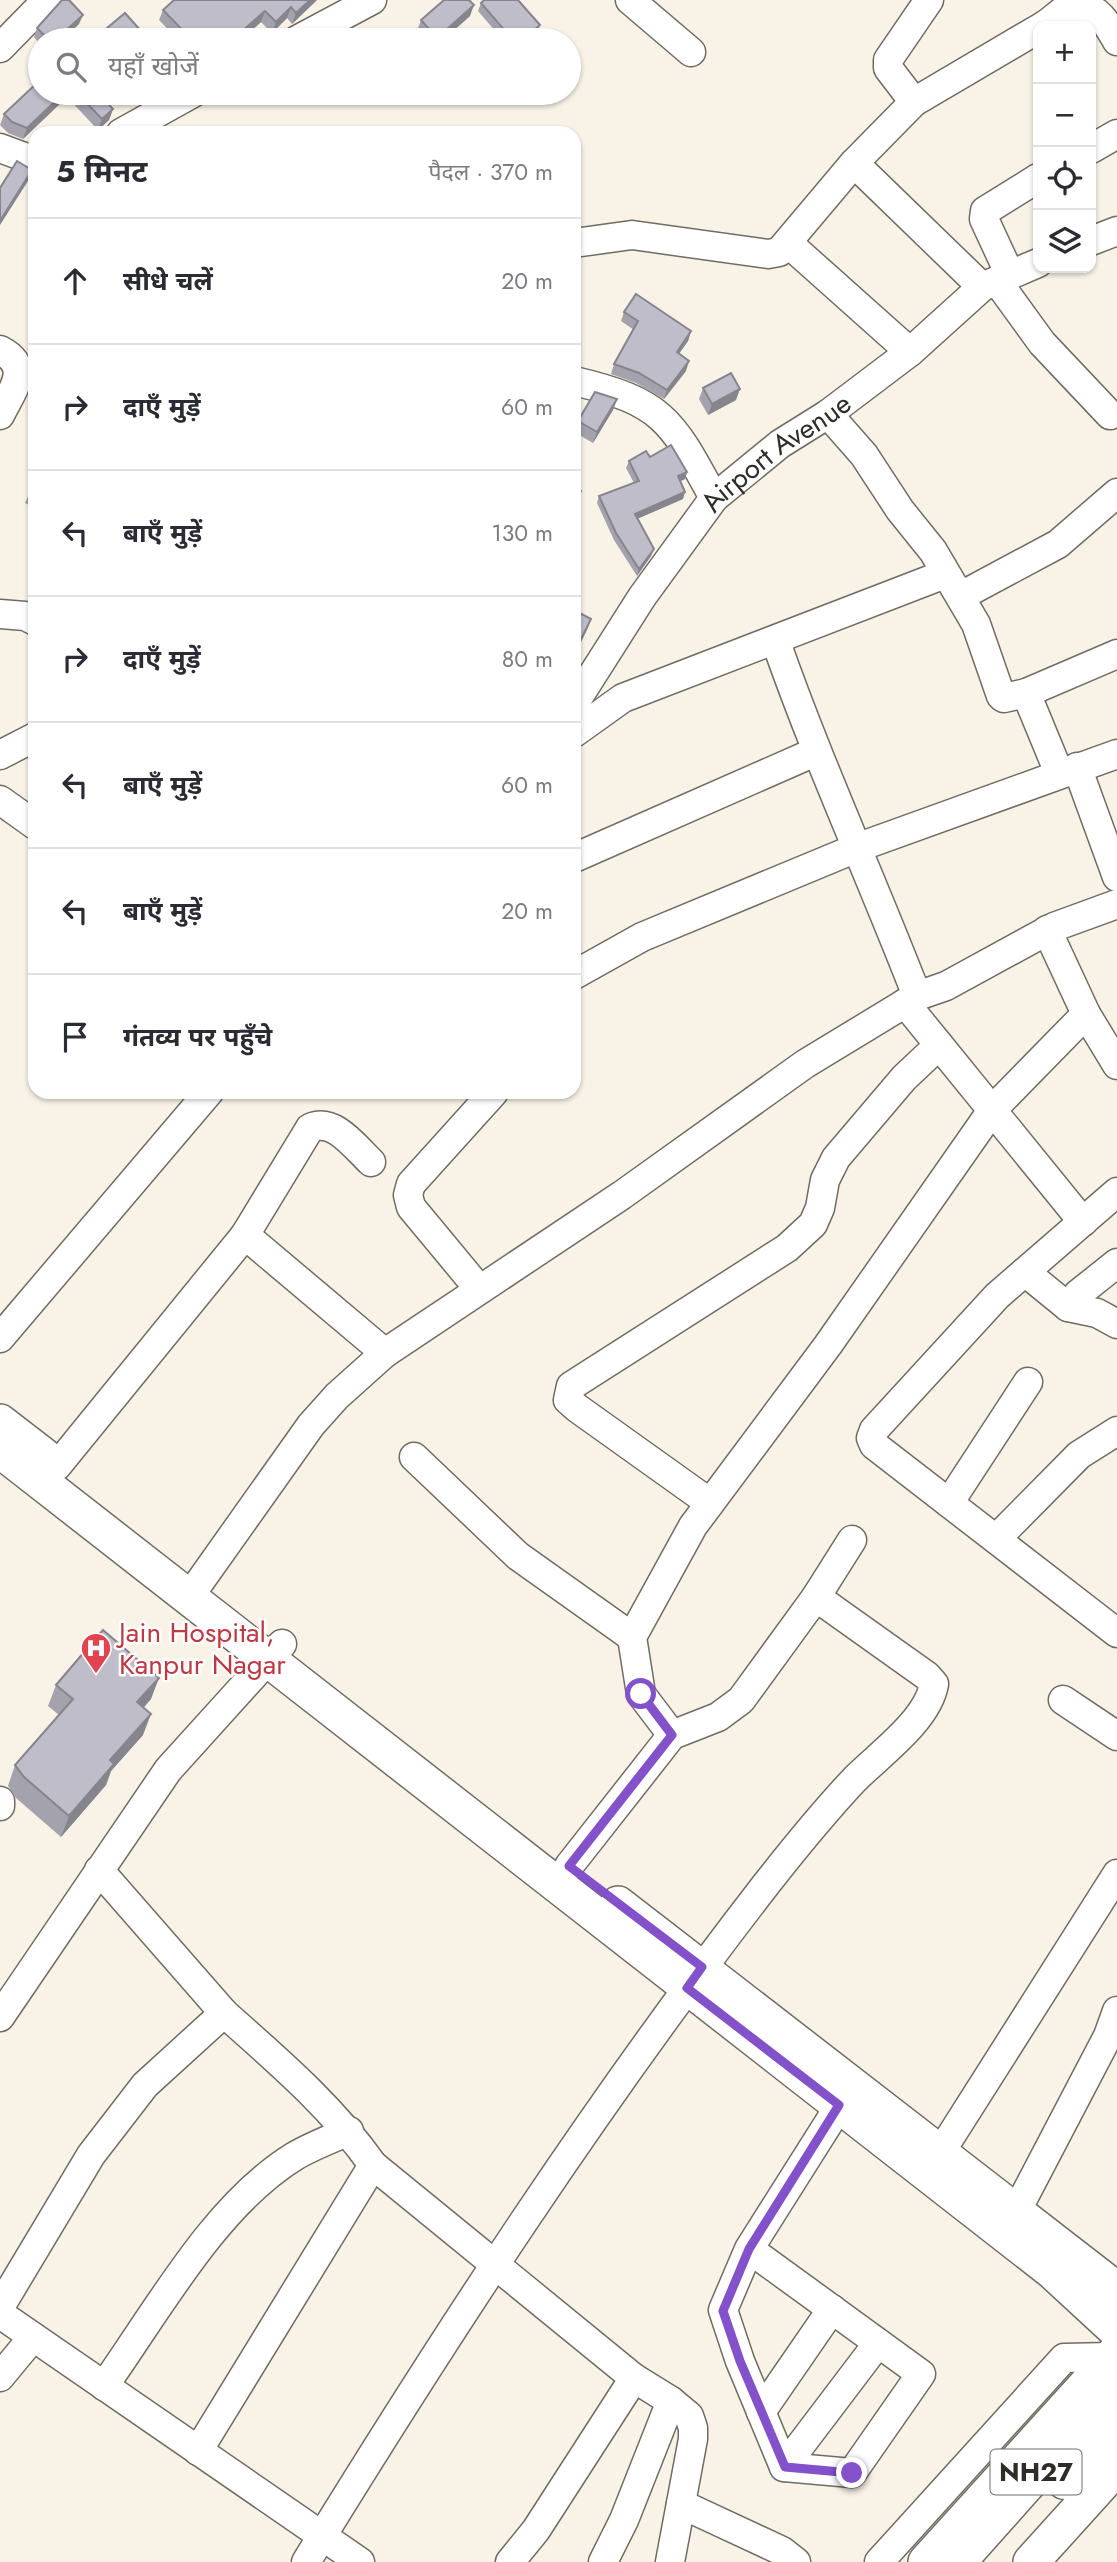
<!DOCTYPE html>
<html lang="hi">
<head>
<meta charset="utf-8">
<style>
  :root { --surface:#fff; --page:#f2f2f3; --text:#2b2b33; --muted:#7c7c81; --line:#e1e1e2 }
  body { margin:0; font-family:Jost,"Noto Sans Devanagari",sans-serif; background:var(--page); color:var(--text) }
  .controls { position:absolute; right:21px; top:21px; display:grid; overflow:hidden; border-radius:14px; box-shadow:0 2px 5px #0004 }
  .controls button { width:63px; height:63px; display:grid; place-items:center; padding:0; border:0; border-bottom:2px solid var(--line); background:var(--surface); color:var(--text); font:35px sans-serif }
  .stop { position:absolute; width:21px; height:21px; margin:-16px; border:5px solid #8351c9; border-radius:50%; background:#fff }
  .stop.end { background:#8351c9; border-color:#fff; box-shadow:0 2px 7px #0008 }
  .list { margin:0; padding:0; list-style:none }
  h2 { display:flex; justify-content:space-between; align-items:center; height:91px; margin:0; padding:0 28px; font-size:30px }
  h2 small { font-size:23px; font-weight:400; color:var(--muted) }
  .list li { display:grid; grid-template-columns:46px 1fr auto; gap:21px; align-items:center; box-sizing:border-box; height:126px; padding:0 28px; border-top:2px solid var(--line) }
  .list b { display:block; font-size:26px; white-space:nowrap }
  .list em { font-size:23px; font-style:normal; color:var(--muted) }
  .icon { flex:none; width:38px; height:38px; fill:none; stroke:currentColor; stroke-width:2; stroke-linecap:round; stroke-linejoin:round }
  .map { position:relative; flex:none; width:1117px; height:2562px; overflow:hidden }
  .search { position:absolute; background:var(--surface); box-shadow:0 2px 5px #0004; left:28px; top:28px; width:553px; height:77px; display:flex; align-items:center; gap:18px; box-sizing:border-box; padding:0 24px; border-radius:38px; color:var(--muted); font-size:26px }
  .panel { position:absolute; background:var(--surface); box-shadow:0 2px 5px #0004; left:28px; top:126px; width:553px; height:973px; border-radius:21px }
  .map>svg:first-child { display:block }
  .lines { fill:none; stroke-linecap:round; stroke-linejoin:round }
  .minor-casing { stroke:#706c61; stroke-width:31 }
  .major-casing { stroke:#706c61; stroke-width:38 }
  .highway-casing { stroke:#706c61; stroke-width:41 }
  .minor { stroke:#fff; stroke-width:28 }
  .major { stroke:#fff; stroke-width:35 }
  .highway { stroke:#fff; stroke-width:38 }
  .wall { fill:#a4a3ad }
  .shaded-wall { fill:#86848d }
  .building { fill:#bfbdc9; stroke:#86848d; stroke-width:2 }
  .route { stroke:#8351c9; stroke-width:9 }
  .labels { text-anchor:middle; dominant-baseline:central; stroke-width:5; stroke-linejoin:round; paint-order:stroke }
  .shield { fill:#fff; stroke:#6d6c68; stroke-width:2 }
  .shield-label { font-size:26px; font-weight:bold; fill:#2f2d28 }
  .street-label { font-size:28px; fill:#2f2d28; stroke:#fff }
  .health-label { font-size:28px; fill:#be3a42; stroke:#fff; text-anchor:start }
</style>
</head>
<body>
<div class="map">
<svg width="1117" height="2562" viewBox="0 0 1117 2562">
  <rect width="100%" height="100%" fill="#f8f2e7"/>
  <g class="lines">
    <g class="minor-casing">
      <g id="minor">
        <path d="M630,0l61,52"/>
        <path d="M1043,26c9,-5 15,-12 23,-17 29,-9 39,11 51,32"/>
        <path d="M297,40l75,-40"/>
        <path d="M0,48l47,-48"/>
        <path d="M914,102l-26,-34v-8l41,-60"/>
        <path d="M121,133l72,-40"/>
        <path d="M0,148l35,13"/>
        <path d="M1091,149l26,-15"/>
        <path d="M854,163l128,124"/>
        <path d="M1091,241l26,-10"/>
        <path d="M574,243l58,-8 136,19 11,-2 75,-89 60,-61 124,-73"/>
        <path d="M789,244l121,108"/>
        <path d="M1010,275l-26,-56 1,-8 53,-33"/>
        <path d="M997,281l45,62 68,72"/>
        <path d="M0,350c33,17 12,40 0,65"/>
        <path d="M574,381c90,21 98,40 140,117"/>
        <path d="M828,414l36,41 36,55 33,41 43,73 25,72 3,2 22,-5 91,-39"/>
        <path d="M961,596l97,-52 59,-51"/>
        <path d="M0,614l25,2 10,5"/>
        <path d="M776,642c42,120 95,235 141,354"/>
        <path d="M1026,693l33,80"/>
        <path id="s1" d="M574,704l68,-107 72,-99 66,-54 48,-30 82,-62 72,-65 56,-24"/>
        <path d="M574,733l49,-35 322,-124"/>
        <path d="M0,755l35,-18"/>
        <path d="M1077,767l40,110"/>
        <path d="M0,800l35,25"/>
        <path d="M574,858l241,-106"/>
        <path d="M1047,930l39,84 31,51"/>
        <path d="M574,975l68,-38 217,-90 258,-93"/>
        <path d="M905,1003l178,219"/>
        <path d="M1117,1192l-120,104 -123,134 -3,8 3,7 243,188"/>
        <path d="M245,1235l140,118"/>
        <path d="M1025,1272l43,35 10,-13 39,-31"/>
        <path d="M479,1289l-68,-82 -3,-12 3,-11 83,-92"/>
        <path d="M1068,1307l29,6 20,11"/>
        <path d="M0,1338l209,-246"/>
        <path d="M414,1457l104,99 114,81"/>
        <path d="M57,1466l188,-231 65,-107c24,-11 45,19 61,34"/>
        <path d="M710,1503l-133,-95 -9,-8 3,-14 216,-138 26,-24 7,-16 5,-28 11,-22 68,-80 35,-33"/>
        <path d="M949,1503l79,-121"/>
        <path d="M996,1539l83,-84 38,-24"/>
        <path d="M189,1597l122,-172 26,-29 48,-43 237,-158 183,-131 112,-68 29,-10 108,-59 63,-23"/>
        <path d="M1063,1700l54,36"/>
        <path d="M672,1735l-31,-41 -9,-57 61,-111 135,-181 165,-236 93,-95"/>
        <path d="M0,1801v5"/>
        <path d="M569,1866l103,-131 46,-18 23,-17 75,-103 36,-57"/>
        <path d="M99,1870l125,143"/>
        <path d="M0,2017l168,-247 114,-126"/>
        <path d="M940,2153l177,-279"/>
        <path d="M1016,2212l92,-176 9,-25"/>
        <path d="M749,2249l172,125 -69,99 -68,-6 -44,-106 -17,-51 26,-61 91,-144"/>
        <path d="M0,2307l91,-152 54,-70 79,-72c54,48 108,94 149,152l261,213 37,23 18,15 4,12v11l-23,123"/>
        <path d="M0,2314l360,248"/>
        <path d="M0,2377l33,-40"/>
        <path d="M104,2386c54,-76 111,-181 191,-230 17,-10 36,-17 54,-25"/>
        <path d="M761,2412l71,-103"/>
        <path d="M198,2451l175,-286"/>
        <path d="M784,2467l94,-124"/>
        <path d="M681,2504l101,47 14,11"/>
        <path d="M306,2562c142,-231 292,-461 458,-675 29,-37 59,-74 91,-108 25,-25 73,-59 79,-95l-7,-8 -111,-79"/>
        <path d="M510,2562l26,-32 98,-152"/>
        <path d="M603,2562l21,-42 47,-119"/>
        <path d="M879,2562l185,-204 47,-1"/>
      </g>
    </g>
    <g class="major-casing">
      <path id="major" d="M0,1422l44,34
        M0,1450l1052,821 65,60
        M618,1904l499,386
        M926,2562l191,-211
        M1031,2562l86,-95"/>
    </g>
    <g class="highway-casing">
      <path id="highway" d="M1065,2480l52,-58
        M956,2562l161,-181"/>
    </g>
    <use href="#minor" class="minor"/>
    <use href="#major" class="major"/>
    <use href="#highway" class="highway"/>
  </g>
  <path class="wall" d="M316,1l-24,23 -5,-6 -15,15 -11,-11 -20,18h-63l-19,-20 4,-10z
    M481,3l59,22 -3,8 -8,7h-26l-25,-29z
    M470,16l-27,24h-18l-8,-9 4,-11z
    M79,24l-17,16h-22v4l-6,-7 3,-9z
    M106,29l43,11h-47z
    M40,93h58l15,16 -4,11 -11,10 -31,-33 -44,42 -15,-6 -8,-8 4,-11z
    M141,93h11l-6,5z
    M624,312l67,19 -3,10 -9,12 7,18 -22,28 -28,-16 -25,-9 3,-10 20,-34 -13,-9z
    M703,388l33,12 -28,15 -9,-16z
    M617,399l-4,11 -20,33 -19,-11 4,-11z
    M650,457l37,15 -2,7 -4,2 2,18 -46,20 14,37 -14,20 -23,-36 -17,-37 2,-7 35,-13 -8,-15 3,-7z
    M35,481v27l-10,-5z
    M56,1685l95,14 -7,8 -1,28 -32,36 -5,14 -45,52 -45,-39 -8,-12 7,-21 44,-50 -11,-9z"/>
  <path class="shaded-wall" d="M310,0h7l-25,24 4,-11z
    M474,5l-4,11 -27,24h-7l1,-2z
    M291,7l-4,11 -15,15 4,-11z
    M265,11l-4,11 -20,18h-9z
    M83,15l-4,9 -17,16h-7z
    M540,25l-3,8 -8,7h-6z
    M64,93h5l-2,4 -44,42 4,-11z
    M113,109l-4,11 -11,10 4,-11z
    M32,170l-4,11 -28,44v-4z
    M691,331l-3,10 -14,20 3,-9z
    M689,361l-3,10 -22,28 3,-9z
    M740,389l-4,11 -28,15 4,-11z
    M617,399l-4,11 -20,33 4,-11z
    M687,472l-2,7 -9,4 2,-7z
    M685,492l-2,7 -51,22 3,-7z
    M654,549l-3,7 -14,20 2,-7z
    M591,619l-4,11 -13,26v-3z
    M159,1678l-8,21 -21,24 7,-21z
    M151,1714l-8,21 -32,36 -5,14 -45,52 8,-21 41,-56z"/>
  <path class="building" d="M62,0h7l14,15 -28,25h-6l-12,-12z
    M174,0h136l-14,13 -5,-6 -15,15 -11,-11 -33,29h-40l-29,-30z
    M444,0h25l5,5 -37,33 -16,-18z
    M484,0h34l22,25 -17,15h-10l-32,-37z
    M125,13l24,27h-34l-9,-11z
    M40,80v13h24l-37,35 -15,-6 -8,-8z
    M77,93h21l15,16 -11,10z
    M17,161l15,9 -32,51v-33z
    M636,294l55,37 -14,21 12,9 -22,29 -28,-17 -25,-9 24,-43 -14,-9z
    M731,373l9,16 -28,15 -9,-16z
    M595,392l22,7 -20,33 -19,-11z
    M671,445l16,27 -9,4 7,16 -50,22 19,35 -15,20 -23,-36 -17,-37 40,-15 -10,-20 17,-10 4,6z
    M35,481v14l-6,-3z
    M574,488l7,3 -7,15z
    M574,610l17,9 -17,34z
    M103,1630l56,48 -22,24 14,12 -41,46 4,4 -45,52 -45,-39 -9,-12 58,-66 -17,-14z"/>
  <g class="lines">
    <path class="route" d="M641,1694l31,41 -103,131 133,101 -15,21 152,117 -90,144 -26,62 17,50 45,106 67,6"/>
  </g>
  <defs>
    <g id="hospital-pin" transform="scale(1.575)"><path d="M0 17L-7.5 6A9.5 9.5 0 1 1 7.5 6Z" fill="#e0444e" stroke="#fff"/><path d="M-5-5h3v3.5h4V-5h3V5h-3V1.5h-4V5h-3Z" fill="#fff"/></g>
  </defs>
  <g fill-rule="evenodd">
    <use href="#hospital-pin" x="96" y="1648"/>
  </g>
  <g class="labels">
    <rect class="shield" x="990.5" y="2449.5" width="91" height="45" rx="5"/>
    <g class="shield-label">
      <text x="1036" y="2472">NH27</text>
    </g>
    <g class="street-label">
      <text stroke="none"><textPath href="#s1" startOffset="326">Airport Avenue</textPath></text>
    </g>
    <g class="health-label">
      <text x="119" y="1632">Jain Hospital,<tspan x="119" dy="32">Kanpur Nagar</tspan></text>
    </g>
  </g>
</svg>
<div class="controls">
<button>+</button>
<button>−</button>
<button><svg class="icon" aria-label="locate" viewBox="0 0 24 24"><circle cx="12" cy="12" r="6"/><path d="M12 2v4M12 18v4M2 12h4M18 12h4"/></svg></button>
<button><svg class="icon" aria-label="layers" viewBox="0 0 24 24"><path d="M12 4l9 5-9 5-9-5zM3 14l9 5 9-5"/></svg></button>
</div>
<div class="stop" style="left:641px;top:1694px"></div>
<div class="stop end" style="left:852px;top:2473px"></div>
<div class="search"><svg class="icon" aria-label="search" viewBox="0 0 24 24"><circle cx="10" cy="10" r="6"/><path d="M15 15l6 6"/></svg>यहाँ खोजें</div>
<section class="panel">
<h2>5 मिनट<small>पैदल · 370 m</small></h2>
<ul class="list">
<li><svg class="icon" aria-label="ahead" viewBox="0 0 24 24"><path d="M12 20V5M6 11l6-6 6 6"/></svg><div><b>सीधे चलें</b></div><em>20 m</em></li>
<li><svg class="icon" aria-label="right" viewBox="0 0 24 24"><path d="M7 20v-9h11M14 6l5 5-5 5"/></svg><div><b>दाएँ मुड़ें</b></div><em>60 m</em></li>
<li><svg class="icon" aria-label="left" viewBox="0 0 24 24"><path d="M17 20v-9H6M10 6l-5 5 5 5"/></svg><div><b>बाएँ मुड़ें</b></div><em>130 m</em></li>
<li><svg class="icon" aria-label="right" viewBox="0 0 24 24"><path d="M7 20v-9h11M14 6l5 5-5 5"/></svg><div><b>दाएँ मुड़ें</b></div><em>80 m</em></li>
<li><svg class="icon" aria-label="left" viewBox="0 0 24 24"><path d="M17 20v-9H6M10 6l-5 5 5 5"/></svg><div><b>बाएँ मुड़ें</b></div><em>60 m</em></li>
<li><svg class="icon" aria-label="left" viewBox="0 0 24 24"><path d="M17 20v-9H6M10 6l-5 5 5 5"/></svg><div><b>बाएँ मुड़ें</b></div><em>20 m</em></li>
<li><svg class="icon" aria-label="arrive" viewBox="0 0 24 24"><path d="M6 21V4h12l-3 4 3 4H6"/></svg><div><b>गंतव्य पर पहुँचे</b></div></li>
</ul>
</section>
</div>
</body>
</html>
